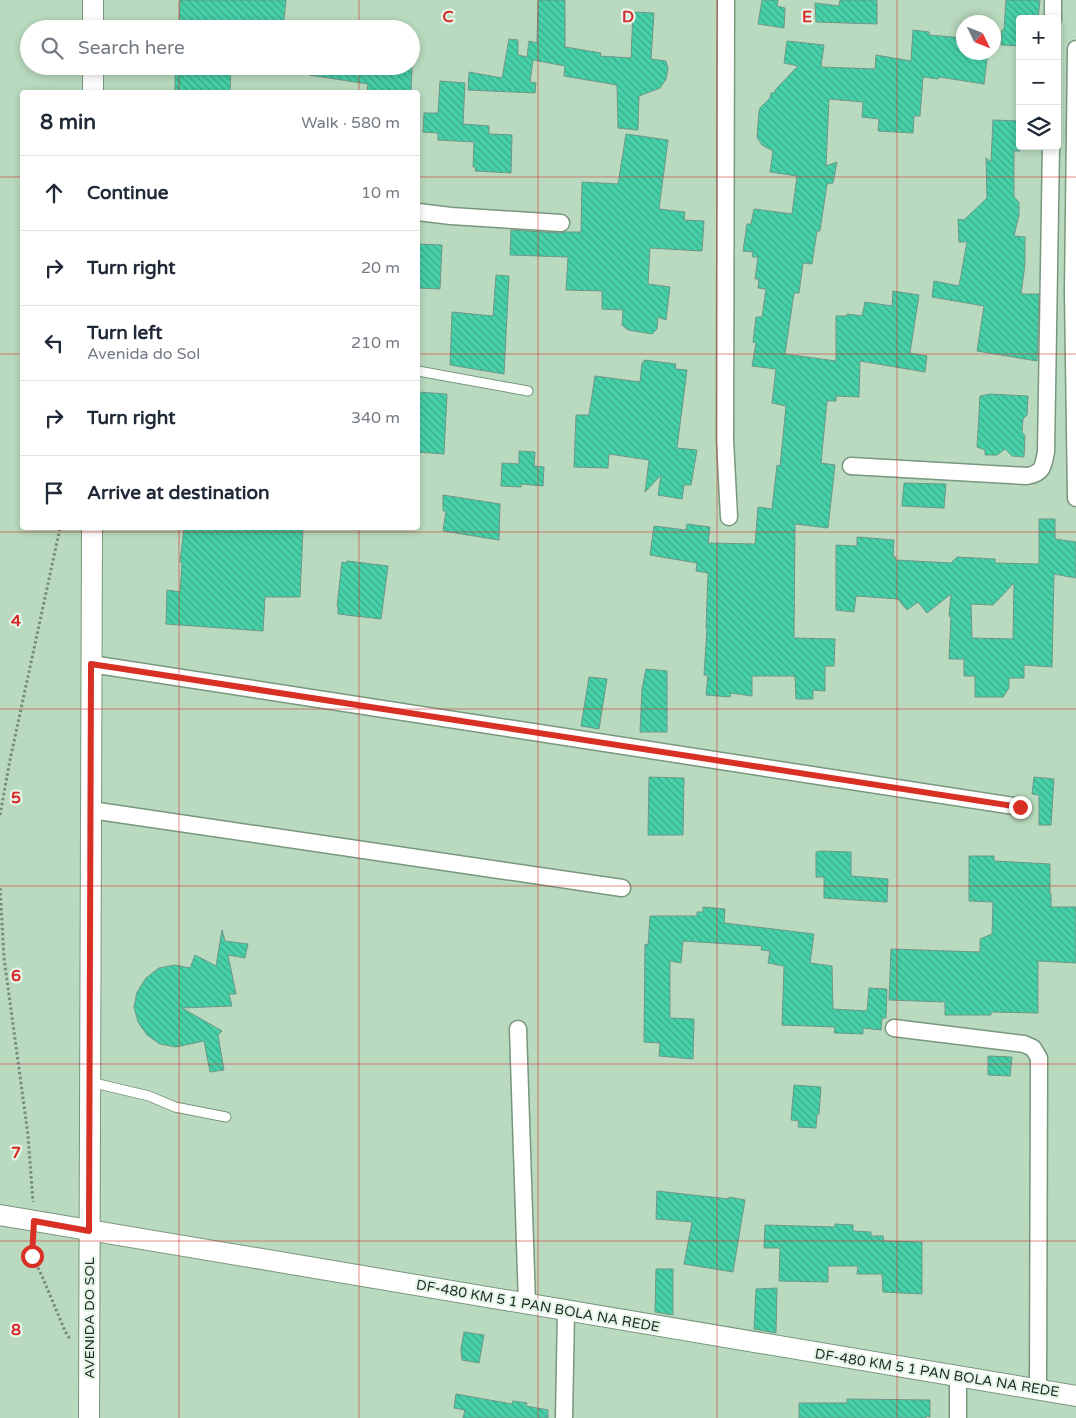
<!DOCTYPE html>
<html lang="en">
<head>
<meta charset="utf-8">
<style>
  :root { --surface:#fff; --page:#f2f2f3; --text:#1f2937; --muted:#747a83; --line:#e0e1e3 }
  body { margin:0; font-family:"Varela Round",sans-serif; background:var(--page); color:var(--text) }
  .controls { position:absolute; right:15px; top:15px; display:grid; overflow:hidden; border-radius:5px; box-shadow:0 2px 8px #0003 }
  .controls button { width:45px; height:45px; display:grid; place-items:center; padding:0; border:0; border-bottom:1px solid var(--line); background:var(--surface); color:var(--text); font:25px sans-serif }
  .compass { position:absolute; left:956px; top:15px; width:45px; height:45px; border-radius:50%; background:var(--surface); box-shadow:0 2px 8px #0003; rotate:133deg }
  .stop { position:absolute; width:15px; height:15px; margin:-11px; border:4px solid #d93025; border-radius:50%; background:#fff }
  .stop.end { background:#d93025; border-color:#fff; box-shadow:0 1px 5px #0008 }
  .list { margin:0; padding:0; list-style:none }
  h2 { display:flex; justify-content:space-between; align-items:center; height:65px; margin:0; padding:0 20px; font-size:21px }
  h2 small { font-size:16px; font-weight:400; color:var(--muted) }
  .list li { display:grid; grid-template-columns:32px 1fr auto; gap:15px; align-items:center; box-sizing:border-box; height:75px; padding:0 20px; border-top:1px solid var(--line) }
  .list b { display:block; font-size:19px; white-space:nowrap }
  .list p { margin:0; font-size:16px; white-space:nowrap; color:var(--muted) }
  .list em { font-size:16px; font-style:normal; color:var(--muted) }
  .icon { flex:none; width:28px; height:28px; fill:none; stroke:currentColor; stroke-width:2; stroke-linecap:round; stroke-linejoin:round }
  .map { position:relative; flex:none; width:1076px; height:1418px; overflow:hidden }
  .search { position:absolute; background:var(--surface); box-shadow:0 2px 8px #0003; left:20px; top:20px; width:400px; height:55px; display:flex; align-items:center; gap:12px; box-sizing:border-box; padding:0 18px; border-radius:28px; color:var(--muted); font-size:19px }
  .panel { position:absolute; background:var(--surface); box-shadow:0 2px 8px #0003; left:20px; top:90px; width:400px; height:440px; border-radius:5px }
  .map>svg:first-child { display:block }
  .building { fill:url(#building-back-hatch); stroke:#6e9889; fill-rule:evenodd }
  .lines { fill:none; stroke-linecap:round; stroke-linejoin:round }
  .service-casing { stroke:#78977d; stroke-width:11 }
  .minor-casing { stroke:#78977d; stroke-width:19 }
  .tertiary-casing { stroke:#78977d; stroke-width:22 }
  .path { stroke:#758d79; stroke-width:3; stroke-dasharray:2.5 2.5; stroke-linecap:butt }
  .service { stroke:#fff; stroke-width:9 }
  .minor { stroke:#fff; stroke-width:16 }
  .tertiary { stroke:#fff; stroke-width:20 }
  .route { stroke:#d93025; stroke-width:6 }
  .grid { fill:none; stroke:#d62828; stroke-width:1; stroke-opacity:0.55 }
  .labels { text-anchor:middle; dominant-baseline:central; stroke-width:4.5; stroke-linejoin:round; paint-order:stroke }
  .street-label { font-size:14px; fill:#1f2b21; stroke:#e5f6e8 }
  .grid-label { font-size:16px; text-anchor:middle; font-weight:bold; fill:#d62828; stroke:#e5f6e8; stroke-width:4.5; stroke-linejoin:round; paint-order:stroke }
</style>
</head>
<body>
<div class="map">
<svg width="1076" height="1418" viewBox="0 0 1076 1418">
  <defs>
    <pattern id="building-back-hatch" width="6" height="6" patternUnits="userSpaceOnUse" patternTransform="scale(1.25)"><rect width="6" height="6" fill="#47d1a9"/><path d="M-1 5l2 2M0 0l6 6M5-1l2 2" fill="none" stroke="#3baa89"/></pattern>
  </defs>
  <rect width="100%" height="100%" fill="#b9dabe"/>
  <path class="building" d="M180,0h106l-3,29 -46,-5v5h-58z
    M538,0h27v47l36,6 -1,3 31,2 2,-46 21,1 -3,46 15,2 2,8 -2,10 -6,9 -21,8 -1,34 -20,-2 -1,-43 -53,-9 1,-10 -32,-6 -3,22 6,1 -1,10 -67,-3 1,-18 33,6 7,-39 9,1v15l9,2 2,-16 8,2z
    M762,0h16l-1,6 8,2 -1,20 -26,-4z
    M840,0h37v24l-61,-2 -1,-19 24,3z
    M1006,0h34l-2,19h-18v27l-19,-1 1,-15h2z
    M913,30l16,2v3l35,3v14h24l-4,32 -45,-7 -1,2 -15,-2 -3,39h-6l-1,17 -35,-2 1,-12 -17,-2 1,-15 -34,-3 -3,67 11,-4 -4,21 -6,1 -7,47h-3l-5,33 -9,-1 -4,30h-5l-9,61 51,7v-45h11v-2l15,2 3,-14 27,4 1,-15 26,4 -9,58 17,3 -2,16 -65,-11 -1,36 -23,-1v5h-9l-6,62 14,2 -7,63 -33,-4 -1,114 41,1 -1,27h-9v25l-12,-1v9h-17l-1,-23h-43v20l-21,-3 -1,4 -24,-2 2,-20h-4l3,-47h-1l2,-55 -12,-2 1,-8 -47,-8 4,-29 32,4 1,-6 23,3 -2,16 47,1 3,-37 14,2 5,-44 3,1 6,-60 -14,-3 4,-34 -24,-3 4,-23 -3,-1 3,-25h6l4,-28 -8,-1 1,-9h-4l3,-22h-6l1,-5 -10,-1 4,-27h4l3,-15 38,5 5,-38 -27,-4 3,-21 -11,-6 -5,-8 2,-26 1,-3 10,-10 1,-5h3l2,-4 22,-23 -14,-3 3,-22 37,4 -3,22 54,2 1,-14 35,6z
    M175,66h56l-1,26h-55z
    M310,66h48v3l31,2 1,-5 22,1 -1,25h-44l1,-8 -59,-9z
    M440,81l25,2 -2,41 26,2v8l23,1 -1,38 -36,-2 1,-4h-3l1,-25 -36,-2v-7l-15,-1 1,-19h14z
    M993,120l27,1v30h-6v46l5,5v13l-5,21 11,1v27l-4,30h18l-2,67 -60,-10 7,-45 -52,-9 2,-16 25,5 8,-44h-8l-1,-23 6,1 23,-22 -1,-40 5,4z
    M626,134l42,6 -9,69 26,3 -1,8 20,1 -2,30 -52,-3 -2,36 22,3 -4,33 -8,-3 -1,12 -5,5 -24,-4 -6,-5 1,-15 -21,-1v-18l-36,-1 2,-33 -58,-2 1,-25 49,3 6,-1h15l1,-50 36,2z
    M418,244l24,1 -2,44 -22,-1z
    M496,275l13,1 -5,98 -54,-9 2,-53 41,4z
    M644,360l32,4 -1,5 12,1 -10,78 20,2 -6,35h-7l-2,14 -24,-4 3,-20 -16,17 4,-32 -40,-6 -1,14 -34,-1 2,-52h13l6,-39 45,6 2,-19h2z
    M418,392l29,2 -3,60 -26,-2z
    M990,394l38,2 -1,19 -4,4 -1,13 3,4 -1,21 -12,-1 -7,-7 -8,6h-12v-5l-8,-3 3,-51z
    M519,451l16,1 -1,14 10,1 -1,19 -22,-2v3l-20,-1 1,-23 17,1z
    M904,483l42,1 -2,24 -42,-2z
    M443,495l57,9 -1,36 -56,-9 3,-20h-3z
    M1039,519h16v20l21,3v36l-22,-4 -2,93 -28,-2v13h-15v10l-6,9h-28v-21h-11v-17h-15l2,-42 -2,-1 2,-22 -24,19 -9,-11 -11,8 -9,-11 -42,-3 -2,16 -18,-2v-65l21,1v-9l37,3 -1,17h3l-1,3 56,3 6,-6 38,2v4l44,1zM1014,583l-1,56 -41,-1 -1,-34 22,1z
    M184,528h119l-3,69h-35l-2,34 -97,-7 1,-34 13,2 2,-29 -2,-1z
    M347,561l41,5 -7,53 -43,-5v-8h-1l5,-44 5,1z
    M646,669l21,2v61h-27l2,-43z
    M589,677l18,2 -8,50 -18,-3z
    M649,777l35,1 -1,57h-35z
    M1034,777l20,2 -3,46h-12v-30l-7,-1z
    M821,851l30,1v24l37,3 -1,23 -63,-4v-21h-8v-25z
    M969,856h25v5l56,3v30h1v13h25v56l-38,-2v52l-47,-1v3h-46v-13l-56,-2 2,-51 89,3v-13l12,-5 1,-32 -24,-1z
    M703,907l22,2 -1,14 90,11 -4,29 22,3 1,43 34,2 2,-23 18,1 -1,29h-4l-1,12 -18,-2v6l-29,-1 1,-6 -53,-2 2,-59 -16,-3 2,-12 -9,-1 1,-4 -79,-5 -2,22 -11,-2v57l24,1 -1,40 -34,-3 1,-13 -16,-1 1,-98 3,1 2,-29h47v-4h6z
    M222,930l3,11 23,3 -3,14 -17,-3 8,39h-7l3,12 -50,2 40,23 -4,4 6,35 -14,2 -6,-31 -28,6 -16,-3 -13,-9 -9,-13 -4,-15 3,-15 9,-14 13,-10 16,-3 15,3 5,-13 21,11z
    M988,1056l24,1 -2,19 -22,-1z
    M794,1085l27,2 -2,27h-2l-1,14 -18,-1 1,-6 -8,-1z
    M657,1191l72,8v-2l16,3 -12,72 -49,-8 8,-42 -36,-3z
    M835,1224l18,1v6l18,1v4h12l1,5 38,1v52l-39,-2 -1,-18h-25l1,-8h-30v16l-49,-1 1,-33h-16l1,-23 70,2z
    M656,1269h17v46l-18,-3z
    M777,1288l-1,45 -22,-4 2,-40z
    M464,1332l20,3 -5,28 -17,-3 -1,-11z
    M456,1394l56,10 1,-3 14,2 -1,3 22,4v8h-85l2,-8 -11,-2z
    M847,1399l83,1v17l-4,-1v2h-127v-15h48z"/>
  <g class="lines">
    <g class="service-casing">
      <path id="service" d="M418,371l110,20
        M90,1082l59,14 26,11 51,10"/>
    </g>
    <g class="minor-casing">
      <path id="minor" d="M726,0l-1,440 4,77
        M1053,19v-19
        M1076,49l-3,243 3,206
        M418,212l33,4 110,7
        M851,466l176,10c16,-3 16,-9 19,-24l5,-306
        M91,664l929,143
        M91,810l531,78
        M894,1028l130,16 9,4 6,10 -1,331
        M518,1029l9,275
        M564,1418l2,-107
        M958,1418v-41"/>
    </g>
    <g class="tertiary-casing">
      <path id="tertiary" d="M93,29v-29
        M93,92v-26
        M0,1215l1076,181
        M89,1418l3,-890"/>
    </g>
    <path class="path" d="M0,815l10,-55 50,-232
      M0,888l4,70 24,177 5,67
      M33,1239l-1,17 10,20 23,55 5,8"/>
    <use href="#service" class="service"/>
    <use href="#minor" class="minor"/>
    <use href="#tertiary" class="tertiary"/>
  </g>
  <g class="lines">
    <path class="route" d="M32,1256l2,-35 55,10 2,-567 929,143"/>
  </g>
  <path class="grid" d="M179,0v29M359,0v29M538,0v1418M717,0v1418M897,0v1418M179,66v26M359,66v26M0,177h22M418,177h658M0,354h22M418,354h658M179,528v890M359,528v890M0,532h1076M0,709h1076M0,886h1076M0,1064h1076M0,1241h1076"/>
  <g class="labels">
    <g class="street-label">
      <text transform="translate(538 1306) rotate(10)">DF-480 KM 5 1 PAN BOLA NA REDE</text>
      <text transform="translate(89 1318) rotate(-90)">AVENIDA DO SOL</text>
      <text transform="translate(937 1373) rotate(9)">DF-480 KM 5 1 PAN BOLA NA REDE</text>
    </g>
  </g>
  <g class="grid-label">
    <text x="448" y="22">C</text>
    <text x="628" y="22">D</text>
    <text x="807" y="22">E</text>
    <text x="16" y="626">4</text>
    <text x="16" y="803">5</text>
    <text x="16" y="981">6</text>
    <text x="16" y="1158">7</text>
    <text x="16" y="1335">8</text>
  </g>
</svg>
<div class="controls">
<button>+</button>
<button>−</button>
<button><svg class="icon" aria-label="layers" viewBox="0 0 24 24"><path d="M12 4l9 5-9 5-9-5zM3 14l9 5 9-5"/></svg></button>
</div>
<svg class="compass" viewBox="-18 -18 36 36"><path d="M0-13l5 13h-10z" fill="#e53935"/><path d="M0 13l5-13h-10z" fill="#747a83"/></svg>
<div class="stop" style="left:32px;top:1256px"></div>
<div class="stop end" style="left:1020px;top:807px"></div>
<div class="search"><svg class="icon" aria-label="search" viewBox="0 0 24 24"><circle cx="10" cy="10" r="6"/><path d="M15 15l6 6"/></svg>Search here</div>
<section class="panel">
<h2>8 min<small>Walk · 580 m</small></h2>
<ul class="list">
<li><svg class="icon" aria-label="ahead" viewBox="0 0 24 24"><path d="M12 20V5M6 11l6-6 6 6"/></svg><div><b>Continue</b></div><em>10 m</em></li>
<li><svg class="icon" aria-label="right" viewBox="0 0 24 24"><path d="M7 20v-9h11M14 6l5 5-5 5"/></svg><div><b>Turn right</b></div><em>20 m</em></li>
<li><svg class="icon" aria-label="left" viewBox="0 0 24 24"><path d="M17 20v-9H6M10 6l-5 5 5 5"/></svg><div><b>Turn left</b><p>Avenida do Sol</p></div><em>210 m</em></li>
<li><svg class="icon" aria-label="right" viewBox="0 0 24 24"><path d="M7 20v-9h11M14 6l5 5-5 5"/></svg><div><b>Turn right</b></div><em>340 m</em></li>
<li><svg class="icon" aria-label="arrive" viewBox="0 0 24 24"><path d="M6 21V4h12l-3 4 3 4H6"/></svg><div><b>Arrive at destination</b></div></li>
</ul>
</section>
</div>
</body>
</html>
